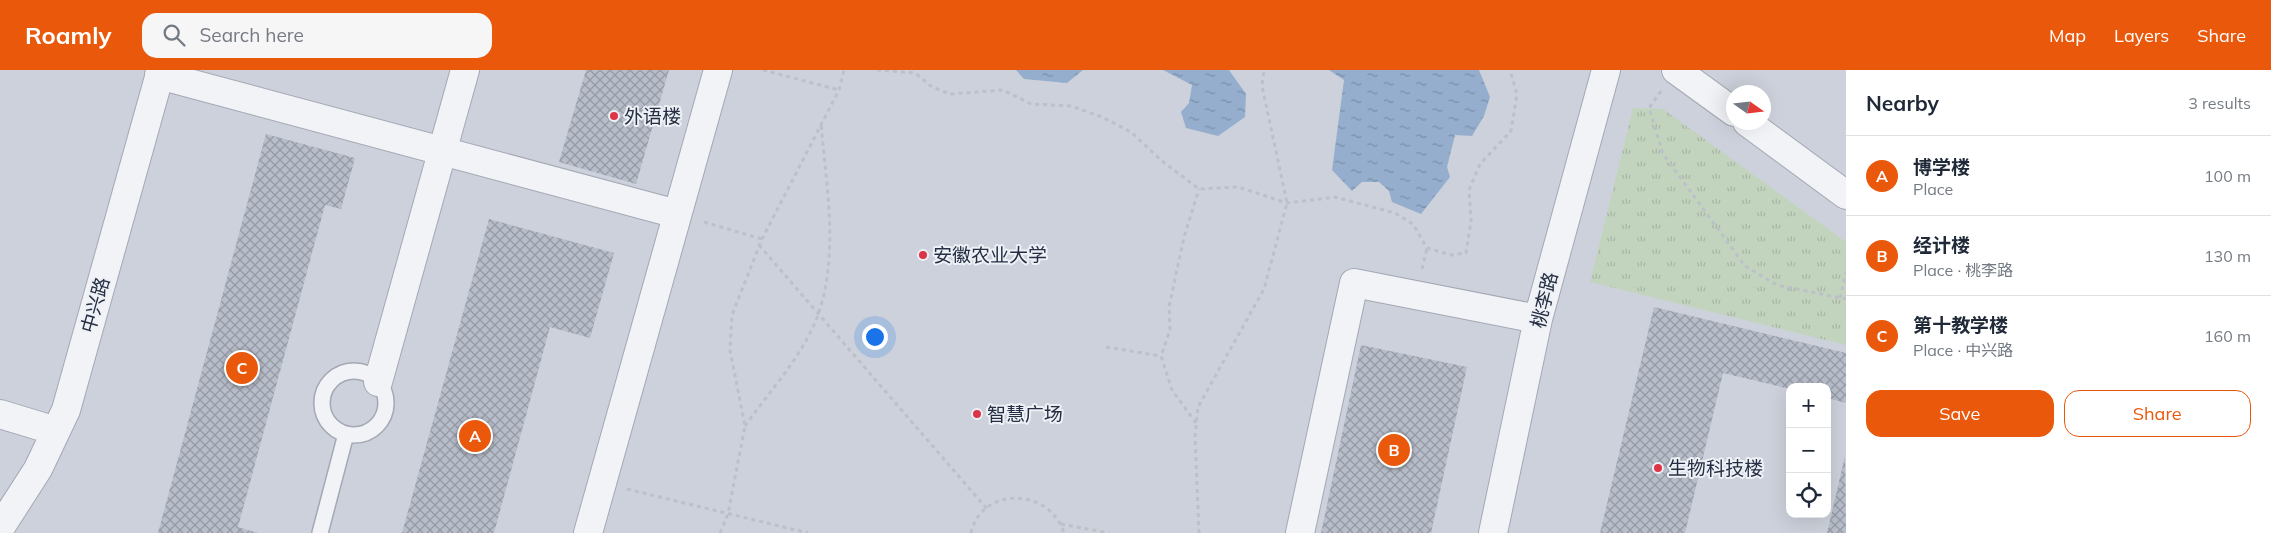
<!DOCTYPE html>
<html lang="en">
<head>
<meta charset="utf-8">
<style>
  :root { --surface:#fff; --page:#f6f6f7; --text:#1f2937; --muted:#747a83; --line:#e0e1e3; --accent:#ea580c }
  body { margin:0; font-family:Mulish,"Noto Sans SC",sans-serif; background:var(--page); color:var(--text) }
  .controls { position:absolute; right:15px; bottom:15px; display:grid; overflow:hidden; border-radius:10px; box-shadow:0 5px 20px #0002 }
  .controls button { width:45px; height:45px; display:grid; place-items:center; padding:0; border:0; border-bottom:1px solid var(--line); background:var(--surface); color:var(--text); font:25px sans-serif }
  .compass { position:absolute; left:1726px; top:15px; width:45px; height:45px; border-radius:50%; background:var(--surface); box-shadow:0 5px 20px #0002; rotate:104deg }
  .you { position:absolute; left:874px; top:266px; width:18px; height:18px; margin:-12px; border:4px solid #fff; border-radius:50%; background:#1a73e8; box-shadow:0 0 0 8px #1a73e833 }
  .badge { display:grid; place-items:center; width:32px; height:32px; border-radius:50%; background:var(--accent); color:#fff; font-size:16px; font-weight:700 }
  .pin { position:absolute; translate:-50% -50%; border:2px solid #fff; box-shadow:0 1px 5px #0006 }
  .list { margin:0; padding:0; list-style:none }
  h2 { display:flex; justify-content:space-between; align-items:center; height:65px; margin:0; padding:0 20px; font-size:21px }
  h2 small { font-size:16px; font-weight:400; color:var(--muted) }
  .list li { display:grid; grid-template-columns:32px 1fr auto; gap:15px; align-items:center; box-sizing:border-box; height:80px; padding:0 20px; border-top:1px solid var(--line) }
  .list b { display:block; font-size:19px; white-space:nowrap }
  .list p { margin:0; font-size:16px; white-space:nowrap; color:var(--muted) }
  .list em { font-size:16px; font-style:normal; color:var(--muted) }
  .actions { display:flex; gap:10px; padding:15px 20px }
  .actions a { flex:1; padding:11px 0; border:1px solid var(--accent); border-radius:15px; text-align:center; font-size:18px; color:var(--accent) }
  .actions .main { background:var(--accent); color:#fff }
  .icon { flex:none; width:28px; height:28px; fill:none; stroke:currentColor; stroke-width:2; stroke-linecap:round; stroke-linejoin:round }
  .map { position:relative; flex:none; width:1846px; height:463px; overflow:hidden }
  header { display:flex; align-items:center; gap:30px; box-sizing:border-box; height:70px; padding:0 25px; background:var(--accent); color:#fff }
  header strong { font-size:24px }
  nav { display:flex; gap:28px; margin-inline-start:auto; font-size:18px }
  .search { width:350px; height:45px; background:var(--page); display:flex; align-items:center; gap:12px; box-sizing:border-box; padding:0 18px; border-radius:15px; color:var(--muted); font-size:19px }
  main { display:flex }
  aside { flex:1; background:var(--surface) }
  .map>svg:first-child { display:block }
  .built { fill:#ccd1db; fill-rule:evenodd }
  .grass { fill:url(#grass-tufts) }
  .water { fill:url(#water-ripples) }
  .building { fill:url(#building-cross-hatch) }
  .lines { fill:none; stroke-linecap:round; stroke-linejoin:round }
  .service-casing { stroke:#a3a8b4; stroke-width:18 }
  .minor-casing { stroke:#a3a8b4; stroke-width:30 }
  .path { stroke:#bcc0c8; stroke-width:3; stroke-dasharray:4 4; stroke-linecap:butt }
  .service { stroke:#f1f3f7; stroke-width:15 }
  .minor { stroke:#f1f3f7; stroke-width:28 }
  .poi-dot { fill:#dc3547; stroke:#edf1f6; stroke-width:2 }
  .labels { text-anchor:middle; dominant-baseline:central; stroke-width:4; stroke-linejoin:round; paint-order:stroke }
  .poi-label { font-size:19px; fill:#252e42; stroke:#edf1f6; text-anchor:start }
  .street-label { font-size:19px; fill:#252e42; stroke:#edf1f6 }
</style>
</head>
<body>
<header>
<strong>Roamly</strong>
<div class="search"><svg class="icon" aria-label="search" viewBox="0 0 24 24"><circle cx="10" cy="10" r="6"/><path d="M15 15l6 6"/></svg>Search here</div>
<nav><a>Map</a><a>Layers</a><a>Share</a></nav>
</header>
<main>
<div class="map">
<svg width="1846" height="463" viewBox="0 0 1846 463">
  <defs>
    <pattern id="grass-tufts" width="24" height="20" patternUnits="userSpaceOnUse" patternTransform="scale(1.25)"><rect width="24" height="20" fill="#c3d4be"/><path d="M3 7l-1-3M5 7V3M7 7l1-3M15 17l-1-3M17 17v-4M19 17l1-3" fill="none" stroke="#a7b6a4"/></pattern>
    <pattern id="water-ripples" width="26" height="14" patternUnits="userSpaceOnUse" patternTransform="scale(1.25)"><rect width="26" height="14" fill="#95aecd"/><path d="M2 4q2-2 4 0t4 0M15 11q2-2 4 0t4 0" fill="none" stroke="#798ea8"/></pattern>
    <pattern id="building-cross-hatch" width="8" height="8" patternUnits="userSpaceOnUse" patternTransform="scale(1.25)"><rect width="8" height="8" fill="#b7bdc9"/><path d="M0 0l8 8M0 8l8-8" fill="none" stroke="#959aa5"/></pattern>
  </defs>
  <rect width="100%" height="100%" fill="#dee2e9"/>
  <path class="built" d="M0,0h1846v463h-1846zM1734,22h30v30h-30zM1790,317h37v127h-37z"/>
  <path class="grass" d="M1633,38l30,1 183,133v103l-256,-63z"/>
  <path class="water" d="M1016,0h67l-16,13 -43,-4z
    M1163,0h66l17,24 -1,23 -27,19 -32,-8 -5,-16 8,-9 3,-18z
    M1329,0h150l11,27 -6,19 -12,20 -17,-1 -8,32 3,10 -29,37 -29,-12 -3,-11 -10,-9h-17l-10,9 -20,-21 12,-90z"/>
  <path class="building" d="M586,0h83l-33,114 -77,-22z
    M266,64l89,24 -14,51 -16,-4 -87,322 20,6h-100z
    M489,149l125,34 -24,85 -40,-11 -56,206h-92z
    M1654,237l192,46v50l-19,-5v-11h-37v2l-67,-16 -38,160h-85z
    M1361,275l106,22 -36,166h-110z
    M1845,386l1,77h-19z"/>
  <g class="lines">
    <g class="service-casing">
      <path id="service" d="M322 333a32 32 0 1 1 64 0a32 32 0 1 1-64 0Z
        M320,463l26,-99"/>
    </g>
    <g class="minor-casing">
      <path id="minor" d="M1676,0l58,42
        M159,5l518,139
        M1747,52l99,73
        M378,312l87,-312
        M0,344l56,17
        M0,458l38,-59 28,-59 95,-340
        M588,463l130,-463
        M1300,463l54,-250 184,36
        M1493,463l45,-214 68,-249"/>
    </g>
    <path class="path" d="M763,0l76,20
      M877,0l38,3 17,14 18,7 53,-4 28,14 40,2 31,11 29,15 31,29 37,28 39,-2 49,16 48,-6 60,16 18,11 14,24 24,7 15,-2 5,-32 -2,-31 11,-26 31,-33 6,-37 -7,-24
      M1661,21l-12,17 14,46 82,112 32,19 69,14
      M704,152l58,17
      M759,175l228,264
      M1422,199l5,-21
      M1840,228l6,-26
      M1106,277l55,9
      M1196,353l-24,-33 -11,-34 9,-26 -1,-23 15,-70 15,-48
      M745,356c24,-34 61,-74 74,-114 20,-60 7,-128 2,-189
      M627,419l181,44
      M1061,454l48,9
      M720,463l8,-19 17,-88 -15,-76 2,-35 30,-76 77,-149 5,-20
      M971,463c11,-48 79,-45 93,0
      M1199,463l-4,-97 3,-29 66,-118 23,-86 -25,-117 2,-16"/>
    <use href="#service" class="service"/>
    <use href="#minor" class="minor"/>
  </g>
  <g class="poi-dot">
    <circle cx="614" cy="46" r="5"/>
    <circle cx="923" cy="185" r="5"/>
    <circle cx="977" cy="344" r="5"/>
    <circle cx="1658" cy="398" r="5"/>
  </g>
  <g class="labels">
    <g class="poi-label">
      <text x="624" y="46">外语楼</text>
      <text x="933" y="185">安徽农业大学</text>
      <text x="987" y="344">智慧广场</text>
      <text x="1668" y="398">生物科技楼</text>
    </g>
    <g class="street-label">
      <text transform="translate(1544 230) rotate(-76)">桃李路</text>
      <text transform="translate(95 235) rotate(-74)">中兴路</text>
    </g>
  </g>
</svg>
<div class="controls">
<button>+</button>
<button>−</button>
<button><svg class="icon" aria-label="locate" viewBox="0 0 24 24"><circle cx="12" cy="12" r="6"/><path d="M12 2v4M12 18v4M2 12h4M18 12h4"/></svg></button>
</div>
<svg class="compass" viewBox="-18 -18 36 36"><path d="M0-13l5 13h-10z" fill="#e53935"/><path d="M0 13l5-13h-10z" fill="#747a83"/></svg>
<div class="you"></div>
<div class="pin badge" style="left:475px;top:366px">A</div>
<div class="pin badge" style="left:1394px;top:380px">B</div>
<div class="pin badge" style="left:242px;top:298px">C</div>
</div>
<aside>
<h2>Nearby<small>3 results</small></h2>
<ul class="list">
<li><span class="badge">A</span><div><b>博学楼</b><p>Place</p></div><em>100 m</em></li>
<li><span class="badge">B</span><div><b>经计楼</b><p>Place · 桃李路</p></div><em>130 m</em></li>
<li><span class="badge">C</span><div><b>第十教学楼</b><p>Place · 中兴路</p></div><em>160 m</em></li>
</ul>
<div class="actions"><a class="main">Save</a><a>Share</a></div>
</aside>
</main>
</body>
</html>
